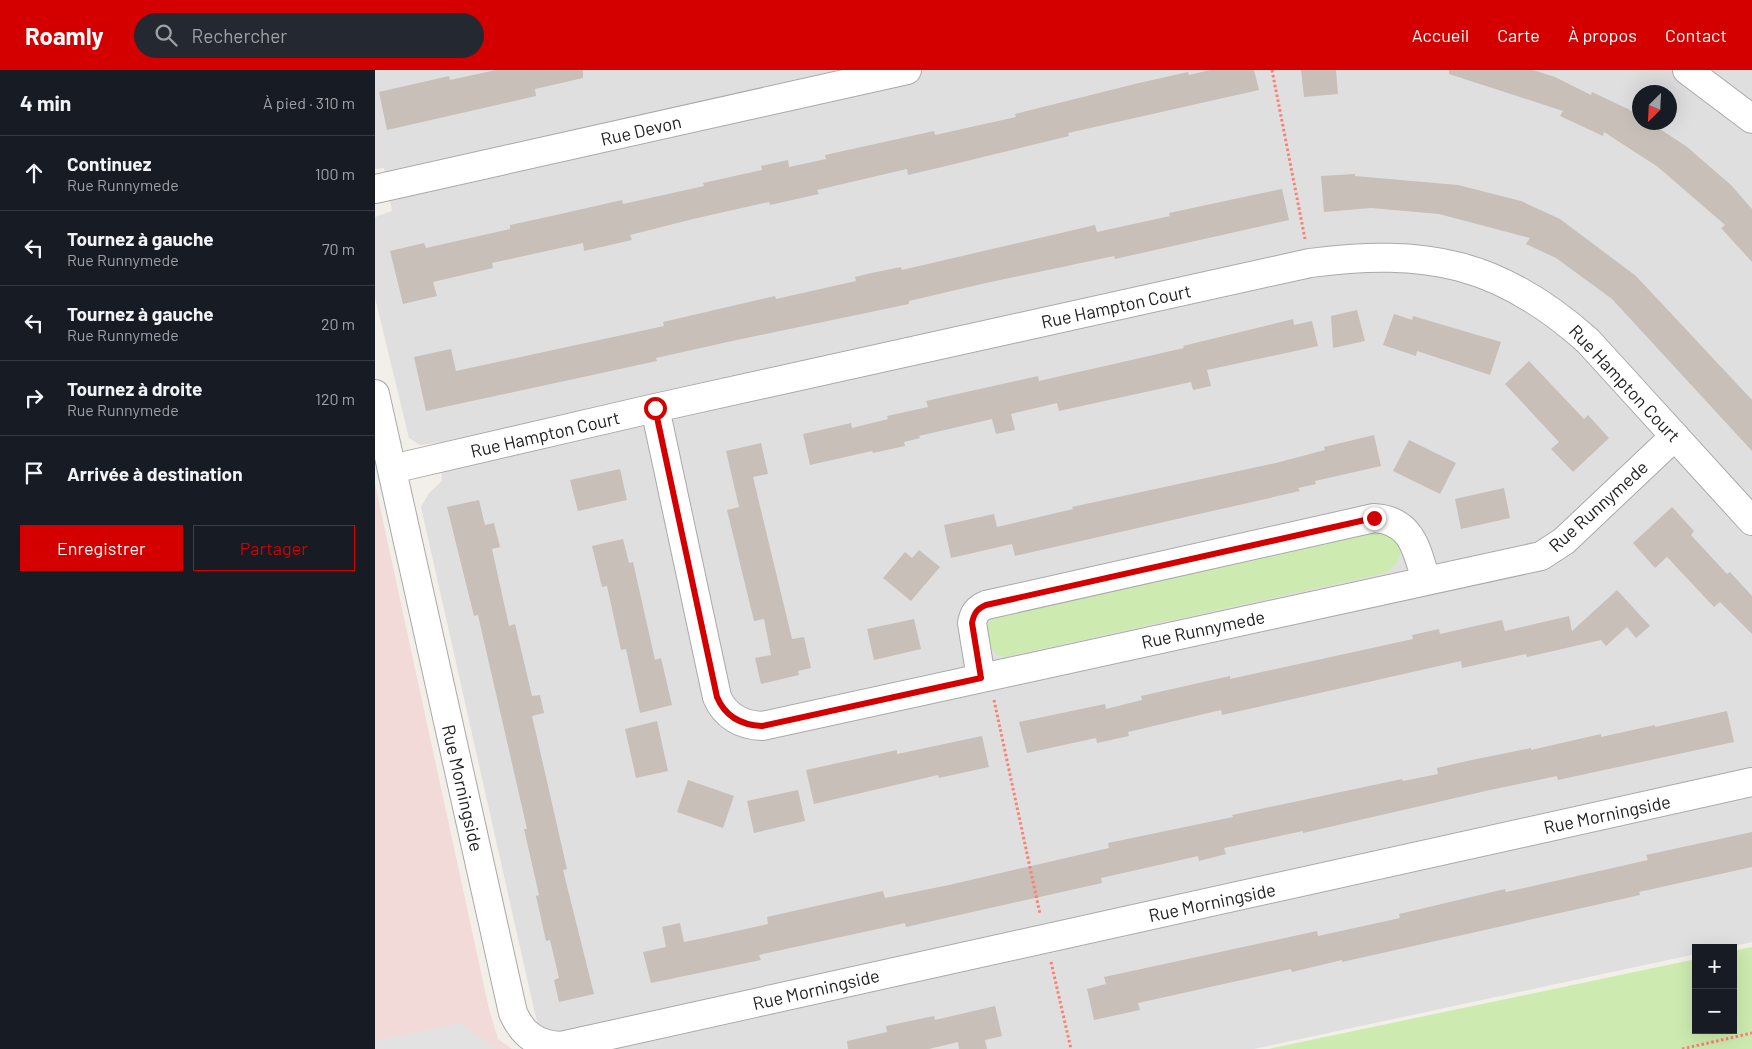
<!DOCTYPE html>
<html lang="fr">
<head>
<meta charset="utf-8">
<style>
  :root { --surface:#171b24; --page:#242831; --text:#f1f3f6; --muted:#9ea1a6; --line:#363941; --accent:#d40000 }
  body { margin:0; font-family:Barlow,sans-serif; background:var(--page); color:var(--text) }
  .controls { position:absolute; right:15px; bottom:15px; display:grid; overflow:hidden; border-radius:0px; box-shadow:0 5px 20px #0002 }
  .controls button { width:45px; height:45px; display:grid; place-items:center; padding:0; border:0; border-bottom:1px solid var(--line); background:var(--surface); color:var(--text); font:25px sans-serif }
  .compass { position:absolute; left:1257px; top:15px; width:45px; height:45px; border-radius:50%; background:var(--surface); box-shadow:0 5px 20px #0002; rotate:204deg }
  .stop { position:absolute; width:15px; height:15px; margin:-11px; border:4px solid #d40000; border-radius:50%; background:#fff }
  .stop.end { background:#d40000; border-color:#fff; box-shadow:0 1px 5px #0008 }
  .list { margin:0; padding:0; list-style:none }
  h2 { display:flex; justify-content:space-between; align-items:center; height:65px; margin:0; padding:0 20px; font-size:21px }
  h2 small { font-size:16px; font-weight:400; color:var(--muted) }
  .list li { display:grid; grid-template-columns:32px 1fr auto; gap:15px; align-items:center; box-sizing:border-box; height:75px; padding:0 20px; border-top:1px solid var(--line) }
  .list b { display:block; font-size:19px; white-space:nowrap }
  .list p { margin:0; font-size:16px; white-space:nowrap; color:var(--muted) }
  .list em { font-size:16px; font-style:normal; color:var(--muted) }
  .actions { display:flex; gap:10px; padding:15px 20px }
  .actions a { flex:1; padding:11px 0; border:1px solid var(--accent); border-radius:0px; text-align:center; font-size:18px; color:var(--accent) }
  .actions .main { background:var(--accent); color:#fff }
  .icon { flex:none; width:28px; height:28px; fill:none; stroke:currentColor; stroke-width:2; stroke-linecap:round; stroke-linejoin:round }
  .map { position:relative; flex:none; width:1377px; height:979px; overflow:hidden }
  header { display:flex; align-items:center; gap:30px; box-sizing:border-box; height:70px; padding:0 25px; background:var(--accent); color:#fff }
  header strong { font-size:24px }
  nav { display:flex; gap:28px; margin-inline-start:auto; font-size:18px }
  .search { width:350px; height:45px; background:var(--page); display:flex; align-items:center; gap:12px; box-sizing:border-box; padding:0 18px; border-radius:28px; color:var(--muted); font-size:19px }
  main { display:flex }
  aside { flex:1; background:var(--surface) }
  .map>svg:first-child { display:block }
  .residential { fill:#e0dfdf; fill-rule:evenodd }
  .commercial { fill:#f2dad9 }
  .grass { fill:#cdebb0 }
  .parking { fill:#e2e2e2 }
  .building { fill:#c7bfb8 }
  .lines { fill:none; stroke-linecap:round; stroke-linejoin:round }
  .minor-casing { stroke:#a9a9a9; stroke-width:30 }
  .path { stroke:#fa8072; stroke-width:3; stroke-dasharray:2.5 2.5; stroke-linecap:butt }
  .minor { stroke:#fff; stroke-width:28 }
  .route { stroke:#d40000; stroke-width:6 }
  .labels { text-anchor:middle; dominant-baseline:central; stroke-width:4; stroke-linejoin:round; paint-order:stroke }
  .street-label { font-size:18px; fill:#222; stroke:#fff }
</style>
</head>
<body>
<header>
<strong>Roamly</strong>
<div class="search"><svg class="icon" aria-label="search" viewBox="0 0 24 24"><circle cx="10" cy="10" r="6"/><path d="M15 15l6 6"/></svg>Rechercher</div>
<nav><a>Accueil</a><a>Carte</a><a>À propos</a><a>Contact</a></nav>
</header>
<main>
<aside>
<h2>4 min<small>À pied · 310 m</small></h2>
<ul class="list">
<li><svg class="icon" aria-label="ahead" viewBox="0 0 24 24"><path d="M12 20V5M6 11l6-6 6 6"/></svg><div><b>Continuez</b><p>Rue Runnymede</p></div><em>100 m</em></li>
<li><svg class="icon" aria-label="left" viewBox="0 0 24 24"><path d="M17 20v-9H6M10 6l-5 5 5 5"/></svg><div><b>Tournez à gauche</b><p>Rue Runnymede</p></div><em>70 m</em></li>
<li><svg class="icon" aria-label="left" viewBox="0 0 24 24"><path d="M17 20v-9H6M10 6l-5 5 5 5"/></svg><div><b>Tournez à gauche</b><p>Rue Runnymede</p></div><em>20 m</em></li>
<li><svg class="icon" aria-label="right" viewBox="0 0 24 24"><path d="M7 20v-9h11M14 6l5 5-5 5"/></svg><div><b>Tournez à droite</b><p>Rue Runnymede</p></div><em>120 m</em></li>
<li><svg class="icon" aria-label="arrive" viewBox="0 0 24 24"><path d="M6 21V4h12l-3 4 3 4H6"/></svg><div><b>Arrivée à destination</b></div></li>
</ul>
<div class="actions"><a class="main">Enregistrer</a><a>Partager</a></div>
</aside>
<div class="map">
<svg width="1377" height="979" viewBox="0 0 1377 979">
  <rect width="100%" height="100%" fill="#f2efe9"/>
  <path class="residential" d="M0,0h1377v872l-26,6h-30v6l-442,95h-708l-11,-35 -114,-507 8,-14 13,-12 -3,-38 -19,2 -11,-7 -34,-140v-81l17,-6 -8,-43 -9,1zM1264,22h30v30h-30z"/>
  <path class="commercial" d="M0,414l114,525 9,30 14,10h-137z"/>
  <path class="grass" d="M1005,461c4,2 9,3 12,5 15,11 8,30 -7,37l-380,84 -8,-2 -10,-10c-2,-14 -2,-23 12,-30z
    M1377,877v102h-484l428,-90v71h37v-79z"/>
  <path class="parking" d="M85,953l37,26h-122v-8z"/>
  <path class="building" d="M121,0h87v8l-48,11 1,7 -149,34 -8,-38 70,-16 1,4z
    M835,0h44l5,20 -191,43 1,3 -127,31 -34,8 -1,-6 -90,21 2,4 -49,11 -1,-3 -76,17 -63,16 2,5 -48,11 -1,-8 -91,20 1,5 -60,14 4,14 -34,8 -13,-53 34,-8 2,5 84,-19v-4l46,-10 66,-15 1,4 81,-18 -1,-3 59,-13 -1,-4 27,-6 1,7 37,-8 -1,-4 109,-24 1,4 81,-18 -1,-3 124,-31 49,-11 1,3z
    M926,0h35l2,24 -34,3z
    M1074,0h84l22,7 36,18 1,-3 36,17 11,7v6h10l37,24 45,39 21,24v53l-31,-34 4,-3 -67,-58 -54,-35 -1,4 -43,-20 3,-5 -114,-37z
    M980,104v2l103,9 63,16 39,18 76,57 116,124v51l-140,-152 -56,-41 -30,-14 4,-6 -91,-24 -68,-6 -47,4 -3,-36z
    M907,119l7,31 -174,39 -1,-3 -128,27 -77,18v3l-177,37 -76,17 1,3 -231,50 -12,-54 37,-8 5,22 208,-45 -1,-4 112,-26 1,3 80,-18 -1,-4 12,-3 34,-7 1,3 193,-45 2,7 73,-16 -1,-3z
    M982,240l8,31 -32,7 -2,-32z
    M1019,244l18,6 1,-4 88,26 -11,33 -73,-24 -1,5 -33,-11z
    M918,249l1,6 18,-4 6,25 -111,24 4,16 -18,4 -2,-8 -132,29 -2,-8 -46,11 4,16 -19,4 -4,-15 -73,17 1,2 -16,4 1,4 -32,7 -1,-2 -62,14 -7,-31 48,-11 1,5 36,-9 -1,-3 41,-9 -2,-6 112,-25 1,5 145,-33 -1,-2z
    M1154,291l55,58 4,-4 21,23 -36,34 -22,-23 8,-7 -54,-58z
    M999,365l7,31 -66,15 1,3 -18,4 2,3 -285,65 -3,-12 -61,14 -7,-33 50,-11 3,13 76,-18 -1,-2 204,-44 49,-13 -1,-3z
    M1034,370l47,23 -16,31 -47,-23z
    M386,373l7,31 -15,3 39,162 12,-2 7,31 -13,3 1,4 -38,9 -6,-26 16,-3 -7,-36 -10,2 -27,-111 12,-3 -13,-56z
    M245,399l7,31 -49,11 -8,-31z
    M1129,418l6,30 -49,11 -6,-30z
    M104,430l6,25 9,-2 6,24 -8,2 17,77 6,-2 17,72 8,-1 4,18 -12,3 35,153 -4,1 31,124 -35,8 -5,-22 5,-2 -9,-38 -4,1 -10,-45 3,-1 -15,-66h3l-49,-214 -4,1 -27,-109z
    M1297,437l22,24 -3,4 36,39 3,-2 22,24v38l-32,-32 -6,5 -47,-50 -12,11 -22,-25z
    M248,469l6,24 4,-1 22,98 6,-2 11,47 -32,8 -14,-64 -5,1 -14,-64 -5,1 -10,-41z
    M544,480l21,17 -29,34 -28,-23 22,-26 7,6z
    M1242,520l33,36 -14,12 -9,-11 -21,19 -5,-6 -74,17 -1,-3 -64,14 -1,-7 -239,54 -1,-5 -93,22 1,4 -32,7 -1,-5 -69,15 -8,-31 86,-18 1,5 36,-9 -1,-4 89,-20v3l183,-40 -1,-4 27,-6 1,5 62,-14 3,11 64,-15 3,15z
    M539,549l7,30 -47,11 -7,-31z
    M1352,641l7,31 -176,38 -1,-4 -67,14 -187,43v-2l-79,17 2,6 -27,7 -1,-5 -35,8 -62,14 1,5 -196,44 -1,-4 -146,32 2,5 -110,23 -8,-31 23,-5 -4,-20 18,-4 4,19 25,-5 59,-13 -1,-7 116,-26 2,7 64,-13 160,-37 -1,-5 125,-26 -1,-2 170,-36 1,2 35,-7 -1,-6 30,-7 64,-13v2l70,-16v3l54,-12v2z
    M282,651l11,50 -32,7 -11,-49z
    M607,666l7,31 -50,11 -1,-3 -124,29 -8,-34 91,-20v4z
    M313,710l46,16 -11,32 -46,-16z
    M423,720l7,31 -51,12 -7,-32z
    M1377,762v35l-113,25 1,3 -71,16 -227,51v-2l-50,12 -1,-3 -153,34 2,7 -46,10 -7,-31 19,-5 -2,-7 213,-46 1,5 82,-18 -1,-4 106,-25 1,3 142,-32 -2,-5z
    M620,936l7,30 -17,4 2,9h-28l-1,-7 -29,7h-81l-1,-8 40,-9 -1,-6 48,-10 1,4z"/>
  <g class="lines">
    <g class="minor-casing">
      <path id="minor" d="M1312,0l65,49
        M0,119l532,-119
        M0,324l138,619c10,22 24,32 48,33l1191,-264
        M280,338l62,289c8,19 24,28 45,29l779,-170 23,-15 111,-105
        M17,399l263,-61 655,-145c115,-15 190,-1 278,78l164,180
        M606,608l-9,-55c2,-10 5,-14 14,-18l388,-87c38,2 43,32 52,63"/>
    </g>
    <path class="path" d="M897,0l33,169
      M619,630l46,214
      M676,892l20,87
      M1307,979l70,-16"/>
    <use href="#minor" class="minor"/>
  </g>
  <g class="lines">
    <path class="route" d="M280,338l62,289c8,19 24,28 45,29l219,-48 -9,-55c2,-10 5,-14 14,-18l388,-87"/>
  </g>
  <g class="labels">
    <g class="street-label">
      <text transform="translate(266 60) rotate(-13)">Rue Devon</text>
      <text transform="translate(741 236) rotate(-12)">Rue Hampton Court</text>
      <text transform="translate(1250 313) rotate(47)">Rue Hampton Court</text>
      <text transform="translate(170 364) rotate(-13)">Rue Hampton Court</text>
      <text transform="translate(1223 436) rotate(-42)">Rue Runnymede</text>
      <text transform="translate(828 559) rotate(-12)">Rue Runnymede</text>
      <text transform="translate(88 718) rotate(77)">Rue Morningside</text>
      <text transform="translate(1232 744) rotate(-12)">Rue Morningside</text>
      <text transform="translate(837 832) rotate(-12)">Rue Morningside</text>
      <text transform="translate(441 919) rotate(-13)">Rue Morningside</text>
    </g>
  </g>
</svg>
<div class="controls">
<button>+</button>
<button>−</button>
</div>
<svg class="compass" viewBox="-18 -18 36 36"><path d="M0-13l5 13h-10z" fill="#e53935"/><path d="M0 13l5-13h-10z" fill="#9ea1a6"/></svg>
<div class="stop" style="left:280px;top:338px"></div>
<div class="stop end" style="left:999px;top:448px"></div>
</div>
</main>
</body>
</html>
